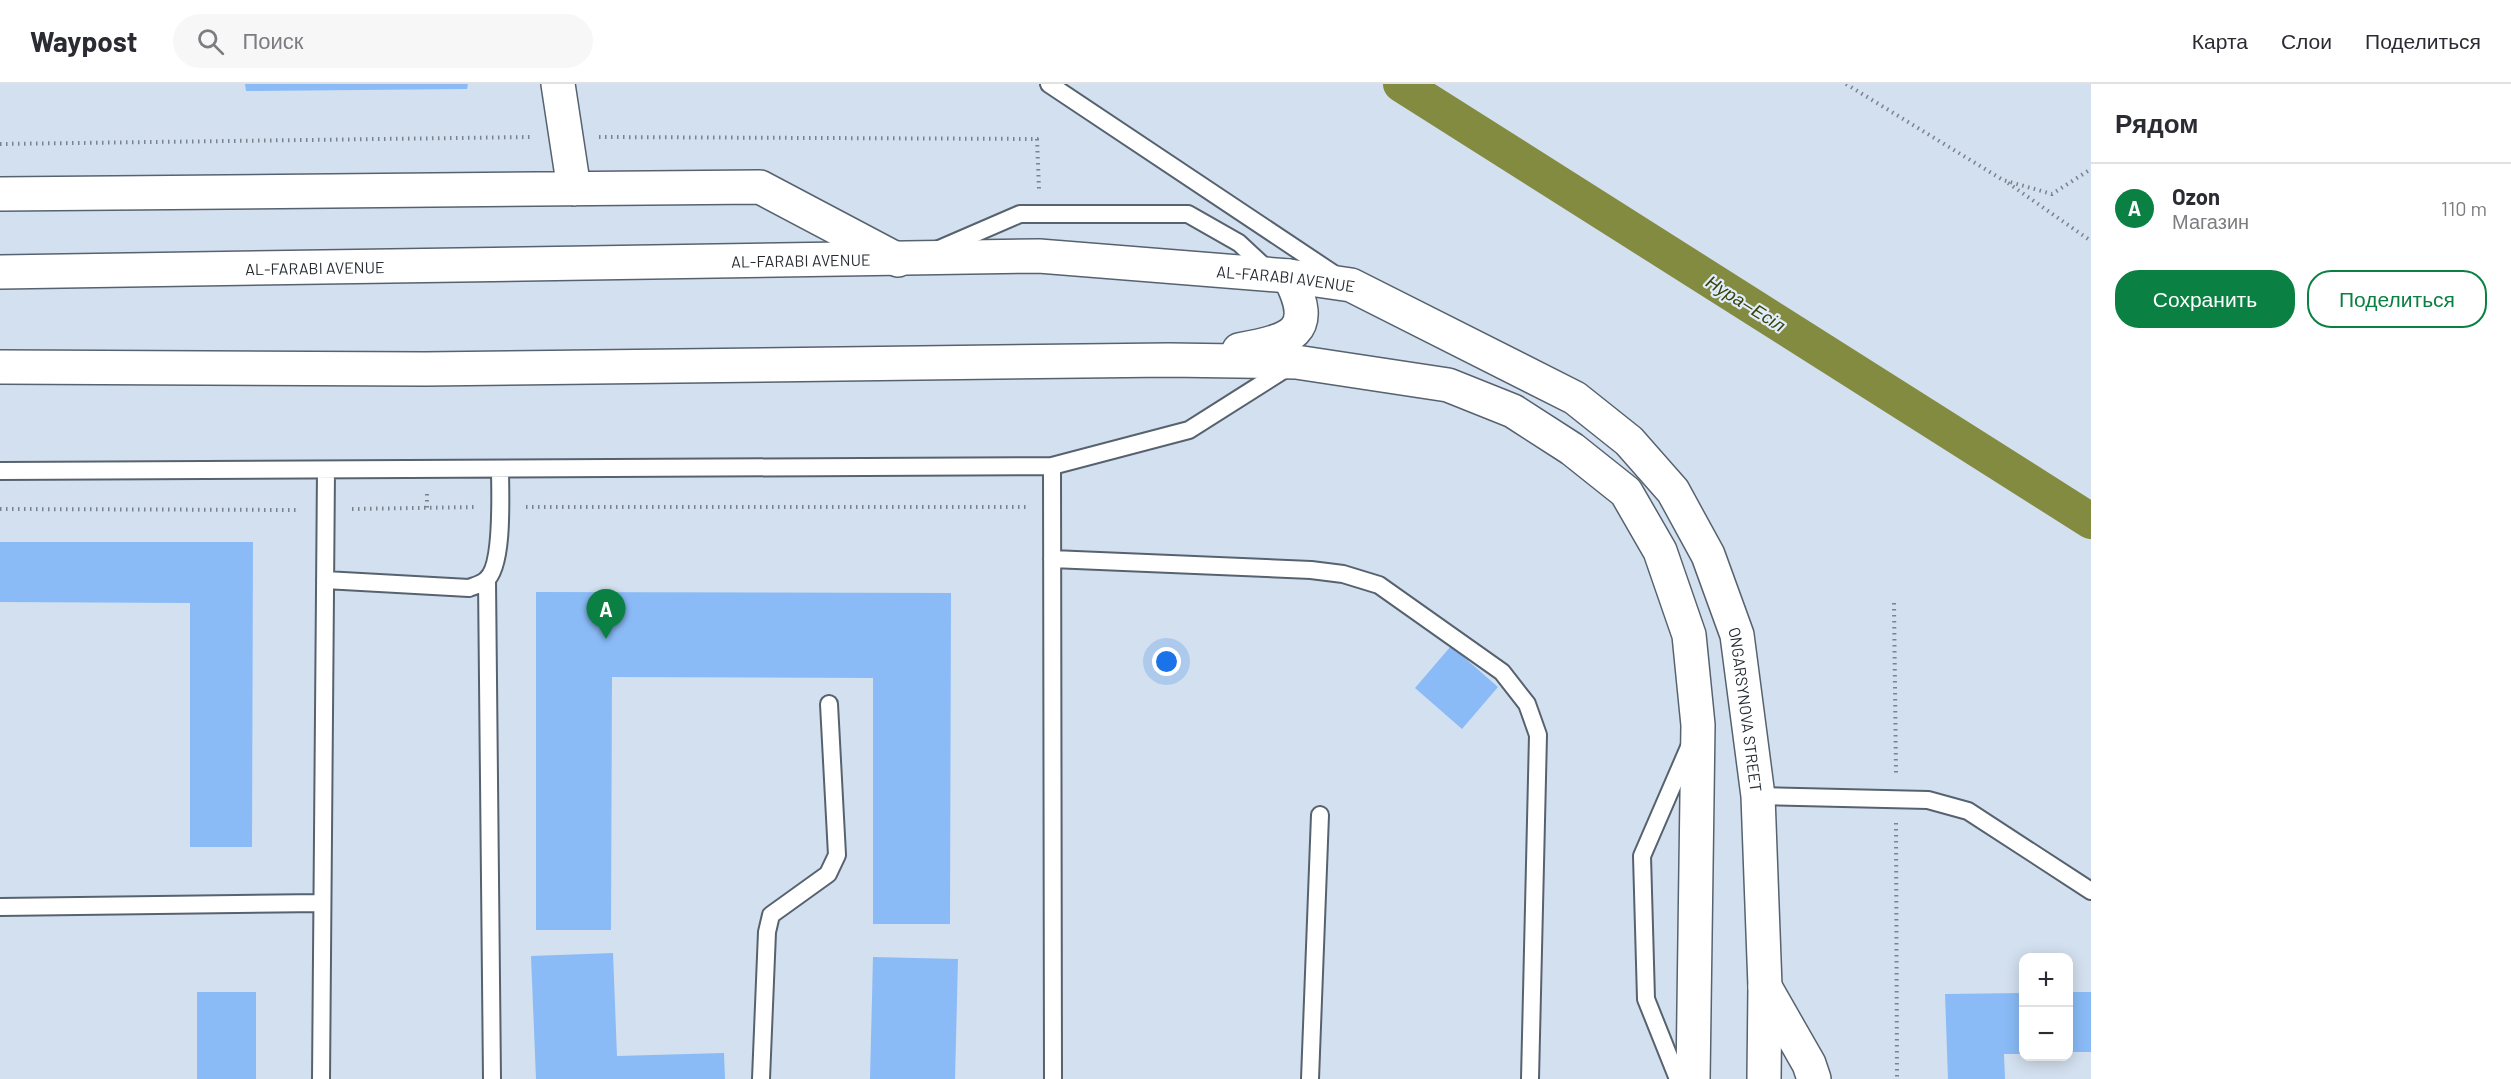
<!DOCTYPE html>
<html lang="ru">
<head>
<meta charset="utf-8">
<style>
  :root { --surface:#fff; --page:#f7f7f7; --text:#2b2b33; --muted:#7c7c81; --line:#e1e1e2; --accent:#0b8043 }
  body { margin:0; font-family:Barlow,sans-serif; background:var(--page); color:var(--text) }
  .controls { position:absolute; right:18px; bottom:18px; display:grid; overflow:hidden; border-radius:12px; box-shadow:0 3px 15px #0003 }
  .controls button { width:54px; height:54px; display:grid; place-items:center; padding:0; border:0; border-bottom:2px solid var(--line); background:var(--surface); color:var(--text); font:30px sans-serif }
  .you { position:absolute; left:1167px; top:578px; width:21px; height:21px; margin:-15px; border:4px solid #fff; border-radius:50%; background:#1a73e8; box-shadow:0 0 0 9px #1a73e833 }
  .badge { display:grid; place-items:center; width:39px; height:39px; border-radius:50%; background:var(--accent); color:#fff; font-size:20px; font-weight:700 }
  .pin { position:absolute; translate:-50% -50px; filter:drop-shadow(0 2px 3px #0008) }
  .pin::after { content:''; position:absolute; top:32px; width:21px; height:18px; background:inherit; clip-path:polygon(0 0,100% 0,50% 100%) }
  .list { margin:0; padding:0; list-style:none }
  h2 { display:flex; justify-content:space-between; align-items:center; height:78px; margin:0; padding:0 24px; font-size:26px }
  h2 small { font-size:20px; font-weight:400; color:var(--muted) }
  .list li { display:grid; grid-template-columns:39px 1fr auto; gap:18px; align-items:center; box-sizing:border-box; height:90px; padding:0 24px; border-top:2px solid var(--line) }
  .list b { display:block; font-size:22px; white-space:nowrap }
  .list p { margin:0; font-size:20px; white-space:nowrap; color:var(--muted) }
  .list em { font-size:20px; font-style:normal; color:var(--muted) }
  .actions { display:flex; gap:12px; padding:18px 24px }
  .actions a { flex:1; padding:14px 0; border:2px solid var(--accent); border-radius:24px; text-align:center; font-size:21px; color:var(--accent) }
  .actions .main { background:var(--accent); color:#fff }
  .icon { flex:none; width:33px; height:33px; fill:none; stroke:currentColor; stroke-width:2; stroke-linecap:round; stroke-linejoin:round }
  .map { position:relative; flex:none; width:2091px; height:995px; overflow:hidden }
  header { display:flex; align-items:center; gap:36px; box-sizing:border-box; height:84px; padding:0 30px; background:var(--surface); border-bottom:2px solid var(--line) }
  header strong { font-size:28px }
  nav { display:flex; gap:33px; margin-inline-start:auto; font-size:21px }
  .search { width:420px; height:54px; background:var(--page); display:flex; align-items:center; gap:15px; box-sizing:border-box; padding:0 21px; border-radius:33px; color:var(--muted); font-size:22px }
  main { display:flex }
  aside { flex:1; background:var(--surface) }
  .map>svg:first-child { display:block }
  .lines { fill:none; stroke-linecap:round; stroke-linejoin:round }
  .canal { stroke:#828b3f; stroke-width:36 }
  .building { fill:#8abbf7 }
  .service-casing { stroke:#57626f; stroke-width:20 }
  .minor-casing { stroke:#57626f; stroke-width:36 }
  .tertiary-casing { stroke:#57626f; stroke-width:36 }
  .path { stroke:#7a838d; stroke-width:4; stroke-dasharray:1.5 4.5; stroke-linecap:butt }
  .service { stroke:#fff; stroke-width:16 }
  .minor { stroke:#fff; stroke-width:33 }
  .tertiary { stroke:#fff; stroke-width:33 }
  .labels { text-anchor:middle; dominant-baseline:central; stroke-width:4.5; stroke-linejoin:round; paint-order:stroke }
  .street-label { font-size:16px; fill:#272c32; stroke:#e0edfd }
  .water-label { font-size:18px; font-style:italic; fill:#3c4205; stroke:#e0edfd }
</style>
</head>
<body>
<header>
<strong>Waypost</strong>
<div class="search"><svg class="icon" aria-label="search" viewBox="0 0 24 24"><circle cx="10" cy="10" r="6"/><path d="M15 15l6 6"/></svg>Поиск</div>
<nav><a>Карта</a><a>Слои</a><a>Поделиться</a></nav>
</header>
<main>
<div class="map">
<svg width="2091" height="995" viewBox="0 0 2091 995">
  <rect width="100%" height="100%" fill="#d3e0ef"/>
  <g class="lines">
    <path class="canal" d="M1401,0l690,437"/>
  </g>
  <path class="building" d="M245,0h223l-1,5 -221,2z
    M0,458h253l-1,305h-62v-244l-190,-1z
    M536,508l415,1 -1,331h-77v-246l-261,-1 -1,253h-75z
    M1451,562l47,41 -36,42 -47,-41z
    M613,869l4,103 107,-3 1,26h-189l-5,-123z
    M873,873l85,2 -3,120h-85z
    M197,908h59v87h-59z
    M2068,908h23v60h-23z
    M2024,909v61h-20l1,25h-57l-3,-85z"/>
  <g class="lines">
    <g class="service-casing">
      <path id="service" d="M1049,0l288,192
        M939,165l81,-35h168l51,29 30,28
        M1052,382l1,613
        M0,387l1052,-5 137,-36 101,-64
        M1052,475l259,11 32,4 36,11 123,87 25,32 11,31 -8,344
        M325,496l144,8c5,-2 13,-4 17,-8 18,-14 14,-88 14,-111
        M487,496l5,499
        M1758,712l170,4 40,11 123,80
        M0,823l322,-4
        M321,995l5,-609
        M761,995l6,-147 4,-17 57,-41 9,-19 -8,-151
        M1310,995l10,-264
        M1678,995l-32,-80 -4,-143 48,-111"/>
    </g>
    <g class="minor-casing">
      <path id="minor" d="M558,0l16,105
        M0,110l760,-7 138,73
        M1765,903l44,77 5,15"/>
    </g>
    <g class="tertiary-casing">
      <g id="tertiary">
        <path id="s1" d="M0,188l1039,-16 250,20 62,9 224,113 54,43 44,50 35,64 29,80 21,161 7,191 -1,92"/>
        <path d="M1239,266c51,-10 80,-16 50,-74"/>
        <path d="M0,283l425,2 744,-9 127,2 152,23 65,26 59,38 54,43 34,59 29,84 9,90 -5,354"/>
      </g>
    </g>
    <path class="path" d="M1846,0l157,96 49,14 39,-25
      M599,53l438,2 2,50
      M0,60l532,-7
      M2008,99l83,58
      M427,410v14
      M526,423h502
      M0,425l299,1
      M352,425l124,-2
      M1894,519l2,170
      M1896,739l1,256"/>
    <use href="#service" class="service"/>
    <use href="#minor" class="minor"/>
    <use href="#tertiary" class="tertiary"/>
  </g>
  <g class="labels">
    <g class="street-label">
      <text stroke="none"><textPath href="#s1" startOffset="801">AL-FARABI AVENUE</textPath></text>
      <text stroke="none"><textPath href="#s1" startOffset="315">AL-FARABI AVENUE</textPath></text>
      <text stroke="none"><textPath href="#s1" startOffset="1287">AL-FARABI AVENUE</textPath></text>
      <text stroke="none"><textPath href="#s1" startOffset="1972">ONGARSYNOVA STREET</textPath></text>
    </g>
    <g class="water-label">
      <text transform="translate(1746 219) rotate(32)">Нура—Есіл</text>
    </g>
  </g>
</svg>
<div class="controls">
<button>+</button>
<button>−</button>
</div>
<div class="you"></div>
<div class="pin badge" style="left:606px;top:555px">A</div>
</div>
<aside>
<h2>Рядом<small></small></h2>
<ul class="list">
<li><span class="badge">A</span><div><b>Ozon</b><p>Магазин</p></div><em>110 m</em></li>
</ul>
<div class="actions"><a class="main">Сохранить</a><a>Поделиться</a></div>
</aside>
</main>
</body>
</html>
